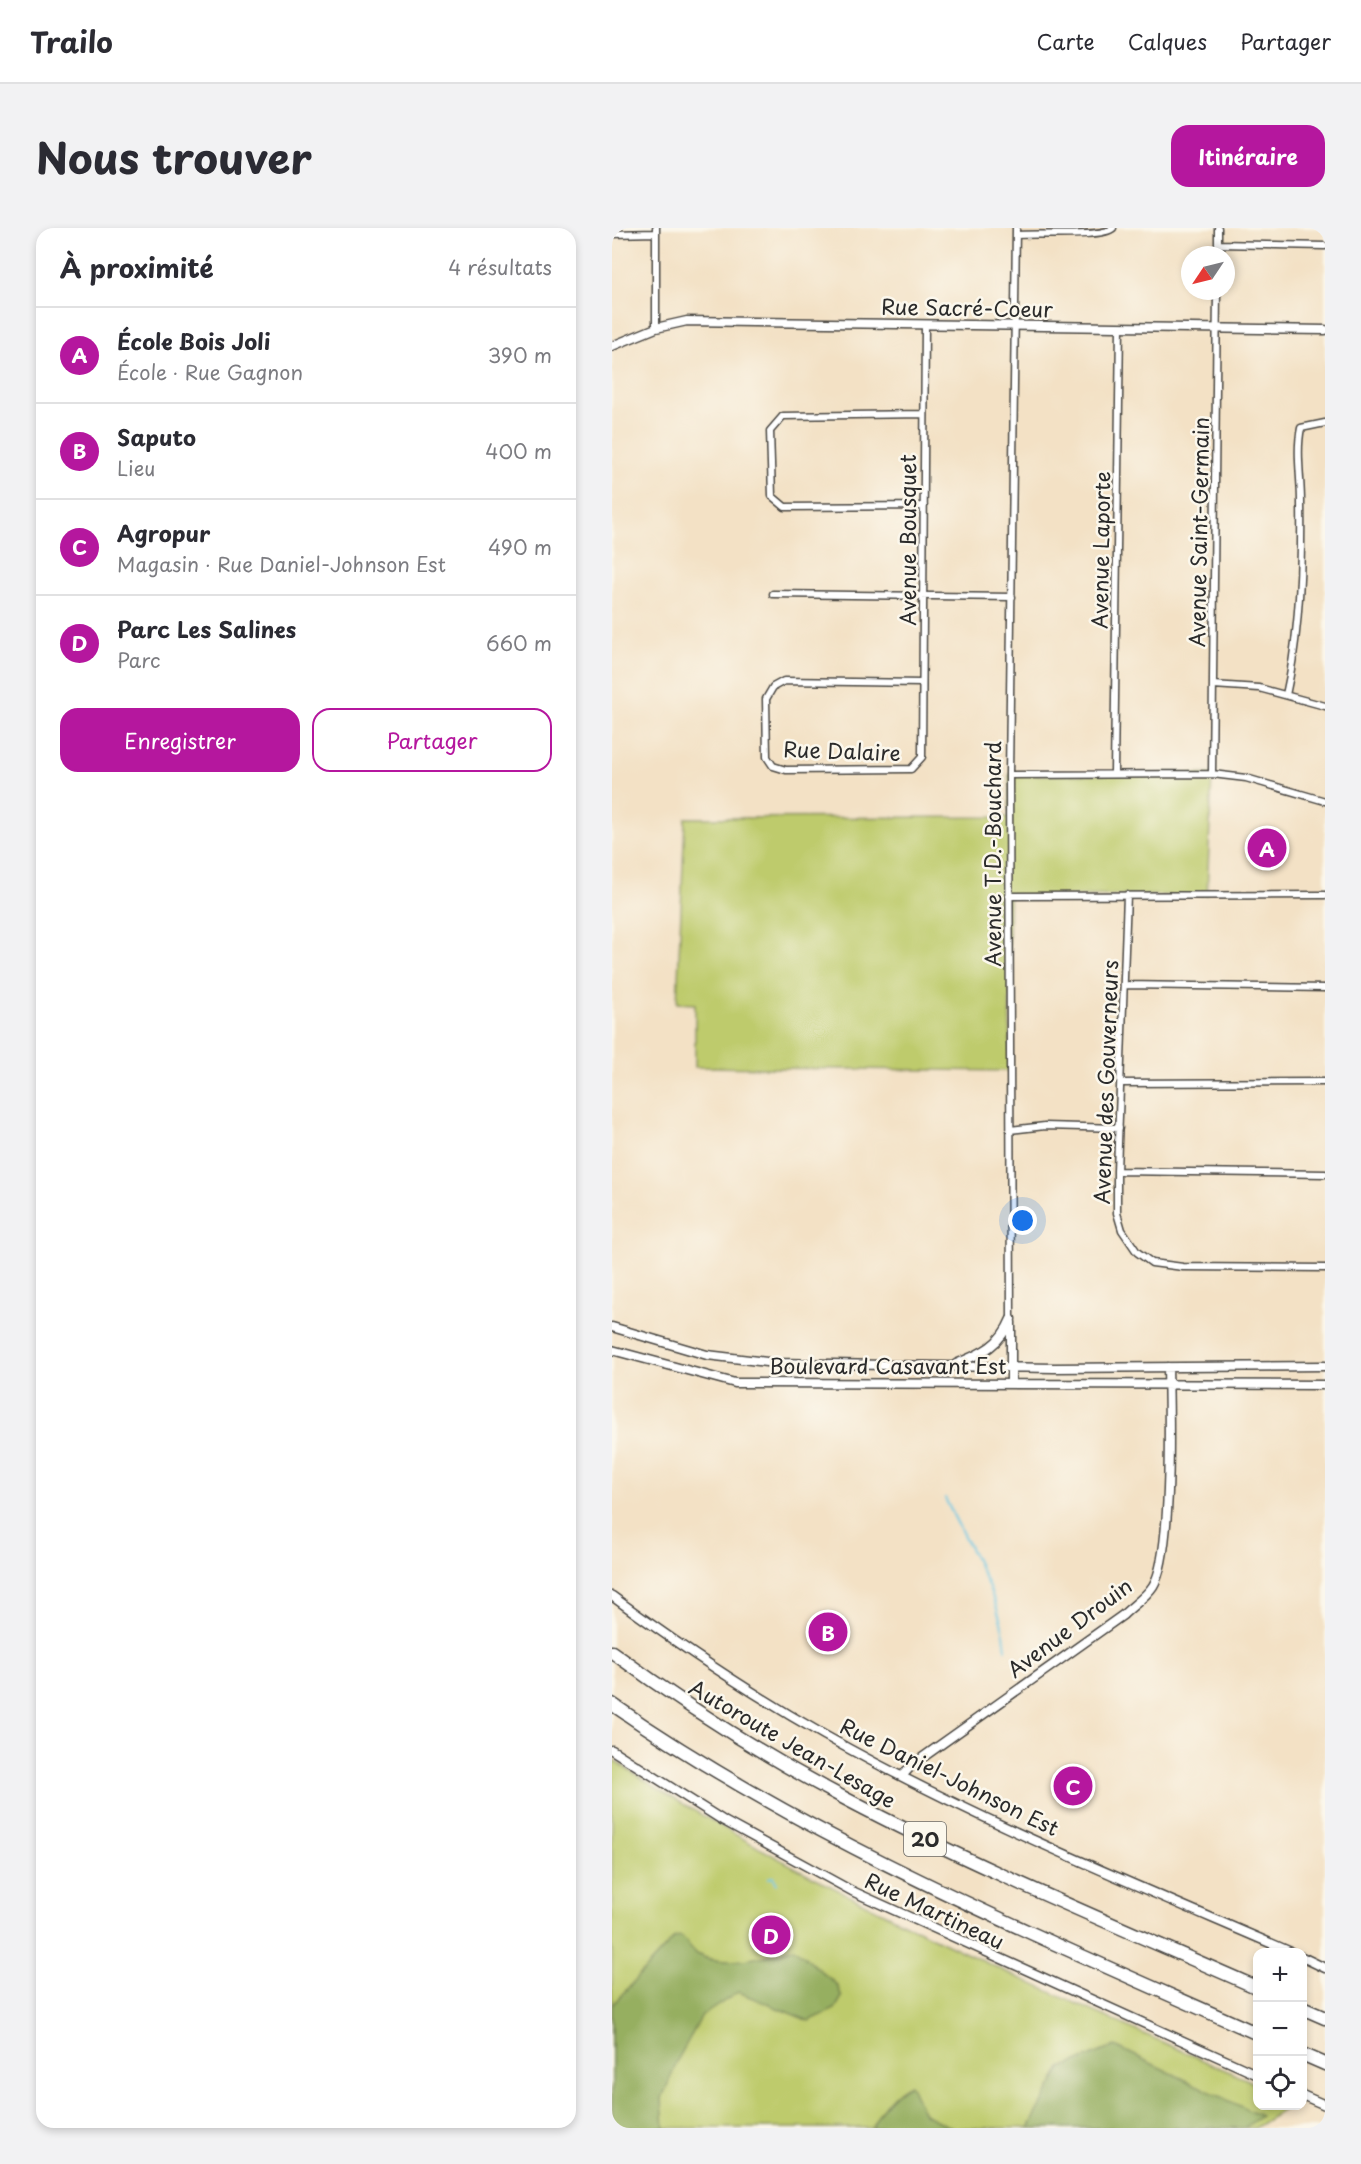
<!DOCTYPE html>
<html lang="fr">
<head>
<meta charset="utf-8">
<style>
  :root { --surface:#fff; --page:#f2f2f3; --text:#2b2b33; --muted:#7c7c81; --line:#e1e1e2; --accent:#b5179e }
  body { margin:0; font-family:"Playpen Sans",sans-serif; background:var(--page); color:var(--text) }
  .controls { position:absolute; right:18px; bottom:18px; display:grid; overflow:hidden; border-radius:12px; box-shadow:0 3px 9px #0003 }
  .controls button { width:54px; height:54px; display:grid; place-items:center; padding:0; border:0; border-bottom:2px solid var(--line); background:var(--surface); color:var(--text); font:30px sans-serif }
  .compass { position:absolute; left:569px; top:18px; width:54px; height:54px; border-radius:50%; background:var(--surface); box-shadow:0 3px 9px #0003; rotate:235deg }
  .you { position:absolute; left:411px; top:993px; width:21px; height:21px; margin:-15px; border:4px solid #fff; border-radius:50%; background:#1a73e8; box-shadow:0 0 0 9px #1a73e833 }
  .badge { display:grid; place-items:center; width:39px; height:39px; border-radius:50%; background:var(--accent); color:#fff; font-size:20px; font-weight:700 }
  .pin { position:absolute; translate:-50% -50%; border:3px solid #fff; box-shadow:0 2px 6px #0006 }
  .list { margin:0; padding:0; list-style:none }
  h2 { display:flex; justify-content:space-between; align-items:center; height:78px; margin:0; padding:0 24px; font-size:26px }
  h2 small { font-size:20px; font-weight:400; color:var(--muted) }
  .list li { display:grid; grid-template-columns:39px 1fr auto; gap:18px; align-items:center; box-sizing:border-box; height:96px; padding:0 24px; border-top:2px solid var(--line) }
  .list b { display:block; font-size:22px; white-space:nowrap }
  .list p { margin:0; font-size:20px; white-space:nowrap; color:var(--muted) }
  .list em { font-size:20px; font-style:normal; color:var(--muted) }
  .actions { display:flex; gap:12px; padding:18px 24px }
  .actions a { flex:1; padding:14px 0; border:2px solid var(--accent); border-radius:18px; text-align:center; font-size:21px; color:var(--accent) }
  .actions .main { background:var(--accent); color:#fff }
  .icon { flex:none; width:33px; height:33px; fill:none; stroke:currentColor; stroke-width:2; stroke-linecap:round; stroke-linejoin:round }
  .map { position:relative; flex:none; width:713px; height:1900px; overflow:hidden; border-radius:18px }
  header { display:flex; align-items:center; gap:36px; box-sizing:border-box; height:84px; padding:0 30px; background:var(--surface); border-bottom:2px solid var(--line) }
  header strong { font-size:28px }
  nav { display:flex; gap:33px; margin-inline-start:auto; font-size:21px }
  .intro { display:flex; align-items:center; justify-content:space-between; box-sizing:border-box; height:144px; padding:0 36px }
  h1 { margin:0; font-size:42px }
  .button { padding:15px 27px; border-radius:18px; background:var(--accent); color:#fff; font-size:21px; font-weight:700 }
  main { display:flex; gap:36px; padding:0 36px }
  aside { flex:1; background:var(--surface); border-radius:18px; box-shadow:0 3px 9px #0003 }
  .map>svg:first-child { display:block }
  .green { fill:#becb6c; stroke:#747b4c; stroke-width:1.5 }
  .forest { fill:#96af60; stroke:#606d46; stroke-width:1.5 }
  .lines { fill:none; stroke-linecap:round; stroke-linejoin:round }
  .stream { stroke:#65c6e3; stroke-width:2 }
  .minor-casing { stroke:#494642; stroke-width:9 }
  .tertiary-casing { stroke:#494642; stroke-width:11 }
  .motorway-casing { stroke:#494642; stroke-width:15 }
  .minor { stroke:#fff; stroke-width:6 }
  .tertiary { stroke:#fff; stroke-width:8 }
  .motorway { stroke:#fff; stroke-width:12 }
  .labels { text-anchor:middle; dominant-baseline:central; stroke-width:5; stroke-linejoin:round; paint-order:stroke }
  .shield { fill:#fbf7ec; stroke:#696865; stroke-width:1.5 }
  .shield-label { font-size:20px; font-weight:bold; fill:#2b2b2b }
  .street-label { font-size:21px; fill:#2b2b2b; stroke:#fbf7ec }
</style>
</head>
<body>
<header>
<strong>Trailo</strong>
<nav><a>Carte</a><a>Calques</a><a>Partager</a></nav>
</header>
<div class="intro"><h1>Nous trouver</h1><a class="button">Itinéraire</a></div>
<main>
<aside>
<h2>À proximité<small>4 résultats</small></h2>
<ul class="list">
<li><span class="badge">A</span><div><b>École Bois Joli</b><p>École · Rue Gagnon</p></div><em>390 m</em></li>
<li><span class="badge">B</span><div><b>Saputo</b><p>Lieu</p></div><em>400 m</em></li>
<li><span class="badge">C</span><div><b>Agropur</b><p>Magasin · Rue Daniel-Johnson Est</p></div><em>490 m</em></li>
<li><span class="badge">D</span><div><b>Parc Les Salines</b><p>Parc</p></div><em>660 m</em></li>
</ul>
<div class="actions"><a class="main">Enregistrer</a><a>Partager</a></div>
</aside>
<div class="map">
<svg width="713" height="1900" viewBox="0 0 713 1900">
  <rect width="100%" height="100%" fill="#fbf7ec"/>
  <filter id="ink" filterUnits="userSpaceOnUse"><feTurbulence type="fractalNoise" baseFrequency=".0167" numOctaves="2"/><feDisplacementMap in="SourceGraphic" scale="12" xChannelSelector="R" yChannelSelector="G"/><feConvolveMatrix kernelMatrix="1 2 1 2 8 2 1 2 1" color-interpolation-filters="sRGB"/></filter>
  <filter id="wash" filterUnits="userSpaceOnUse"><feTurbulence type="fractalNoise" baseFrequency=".008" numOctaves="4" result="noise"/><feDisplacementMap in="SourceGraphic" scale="24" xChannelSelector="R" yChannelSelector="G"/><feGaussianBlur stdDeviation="1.35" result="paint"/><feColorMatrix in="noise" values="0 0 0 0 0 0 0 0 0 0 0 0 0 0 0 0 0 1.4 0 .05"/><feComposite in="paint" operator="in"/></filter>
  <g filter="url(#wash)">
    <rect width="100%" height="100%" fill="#f3e1c5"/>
    <path class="green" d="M600,546l-5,121 -198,1 1,175 -315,-4v-63l-18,-1 8,-185 324,-1v-42z
      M0,1531c201,133 425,227 645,325l1,22h32l-35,22h-643z"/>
    <path class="forest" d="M69,1708c5,5 10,13 16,18 23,15 73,2 97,-6l43,37 5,12 -7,12 -26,12 -71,-29 -36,24 -24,43 -16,39 2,30h-52v-123l63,-68z
      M503,1818l146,70 -17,12h-215l32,-60z
      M298,1856l14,30 28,14h-80c7,-18 21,-36 38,-44z"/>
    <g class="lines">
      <path class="stream" d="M333,1270c21,46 57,101 61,151
        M156,1650l5,-1 4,7"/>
    </g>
  </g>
  <g filter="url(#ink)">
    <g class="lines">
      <g class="minor-casing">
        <path id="minor" d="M0,6l44,-1
          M404,7c20,-2 87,3 97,-7
          M606,16l107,2
          M606,27v-27
          M44,100v-100
          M312,278l-139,1 -13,-11 -2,-65 13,-15 141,-2
          M161,366l239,3
          M310,455l-138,-2 -11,6 -7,12 1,58 6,9 13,4 125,-1 11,-12 3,-433
          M601,457l46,3 66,18
          M674,467c14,-62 16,-129 15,-193 0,-25 -5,-50 0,-74l24,-5
          M502,545l6,-446
          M600,546l5,-483
          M397,547l203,-1 34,4 79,23
          M515,667l-10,276v42l5,17 15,22 15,11 31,4 142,1
          M397,668l316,-1
          M513,757l200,3
          M509,855l204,-1
          M398,902l35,-4 74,2
          M505,943l208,3
          M399,1091l-2,-544 7,-547"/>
      </g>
      <g class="tertiary-casing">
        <path id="tertiary" d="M0,118l44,-18 31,-7 638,9
          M399,1094v61
          M0,1099l95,28 68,8 279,5 271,-2
          M0,1122l123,33 590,2
          M344,1136c26,-11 44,-18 55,-45
          M0,1368c68,50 138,97 212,139 149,84 310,149 467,217
          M0,1522l112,71 128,70 406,184
          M290,1548l10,-11 211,-150c9,-9 23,-18 30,-29 20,-31 16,-176 15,-219
          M690,1729l23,11
          M690,1867l23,10"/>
      </g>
      <g class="motorway-casing">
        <path id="motorway" d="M0,1424c74,54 152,104 234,147 133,70 274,128 412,189
          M0,1476c200,139 424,231 646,330
          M690,1780l23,10
          M690,1826l23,10"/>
      </g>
      <use href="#minor" class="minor"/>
      <use href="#tertiary" class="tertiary"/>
      <use href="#motorway" class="motorway"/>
    </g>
  </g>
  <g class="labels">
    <rect class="shield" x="292" y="1594" width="42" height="34" rx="4.5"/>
    <g class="shield-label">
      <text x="313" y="1611">20</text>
    </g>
    <g class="street-label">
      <text transform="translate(355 79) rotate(1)">Rue Sacré-Coeur</text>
      <text transform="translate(586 304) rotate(-89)">Avenue Saint-Germain</text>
      <text transform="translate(295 312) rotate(-90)">Avenue Bousquet</text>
      <text transform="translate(488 322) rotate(-89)">Avenue Laporte</text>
      <text transform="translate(230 522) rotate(2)">Rue Dalaire</text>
      <text transform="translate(380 626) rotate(-90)">Avenue T.D.-Bouchard</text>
      <text transform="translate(493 854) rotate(-88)">Avenue des Gouverneurs</text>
      <text x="276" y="1137">Boulevard Casavant Est</text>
      <text transform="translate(457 1399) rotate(-37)">Avenue Drouin</text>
      <text transform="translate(181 1515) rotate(30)">Autoroute Jean-Lesage</text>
      <text transform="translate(338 1548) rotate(26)">Rue Daniel-Johnson Est</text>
      <text transform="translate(323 1682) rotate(25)">Rue Martineau</text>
    </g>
  </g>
</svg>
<div class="controls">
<button>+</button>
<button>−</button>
<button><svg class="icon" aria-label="locate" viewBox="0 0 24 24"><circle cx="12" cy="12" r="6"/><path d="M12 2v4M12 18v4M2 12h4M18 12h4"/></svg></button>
</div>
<svg class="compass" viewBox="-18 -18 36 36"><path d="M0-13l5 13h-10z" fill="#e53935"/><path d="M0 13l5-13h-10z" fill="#7c7c81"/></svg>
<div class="you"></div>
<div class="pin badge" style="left:655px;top:620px">A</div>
<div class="pin badge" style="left:216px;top:1404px">B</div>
<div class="pin badge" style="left:461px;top:1558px">C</div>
<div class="pin badge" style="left:159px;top:1707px">D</div>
</div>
</main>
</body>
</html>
